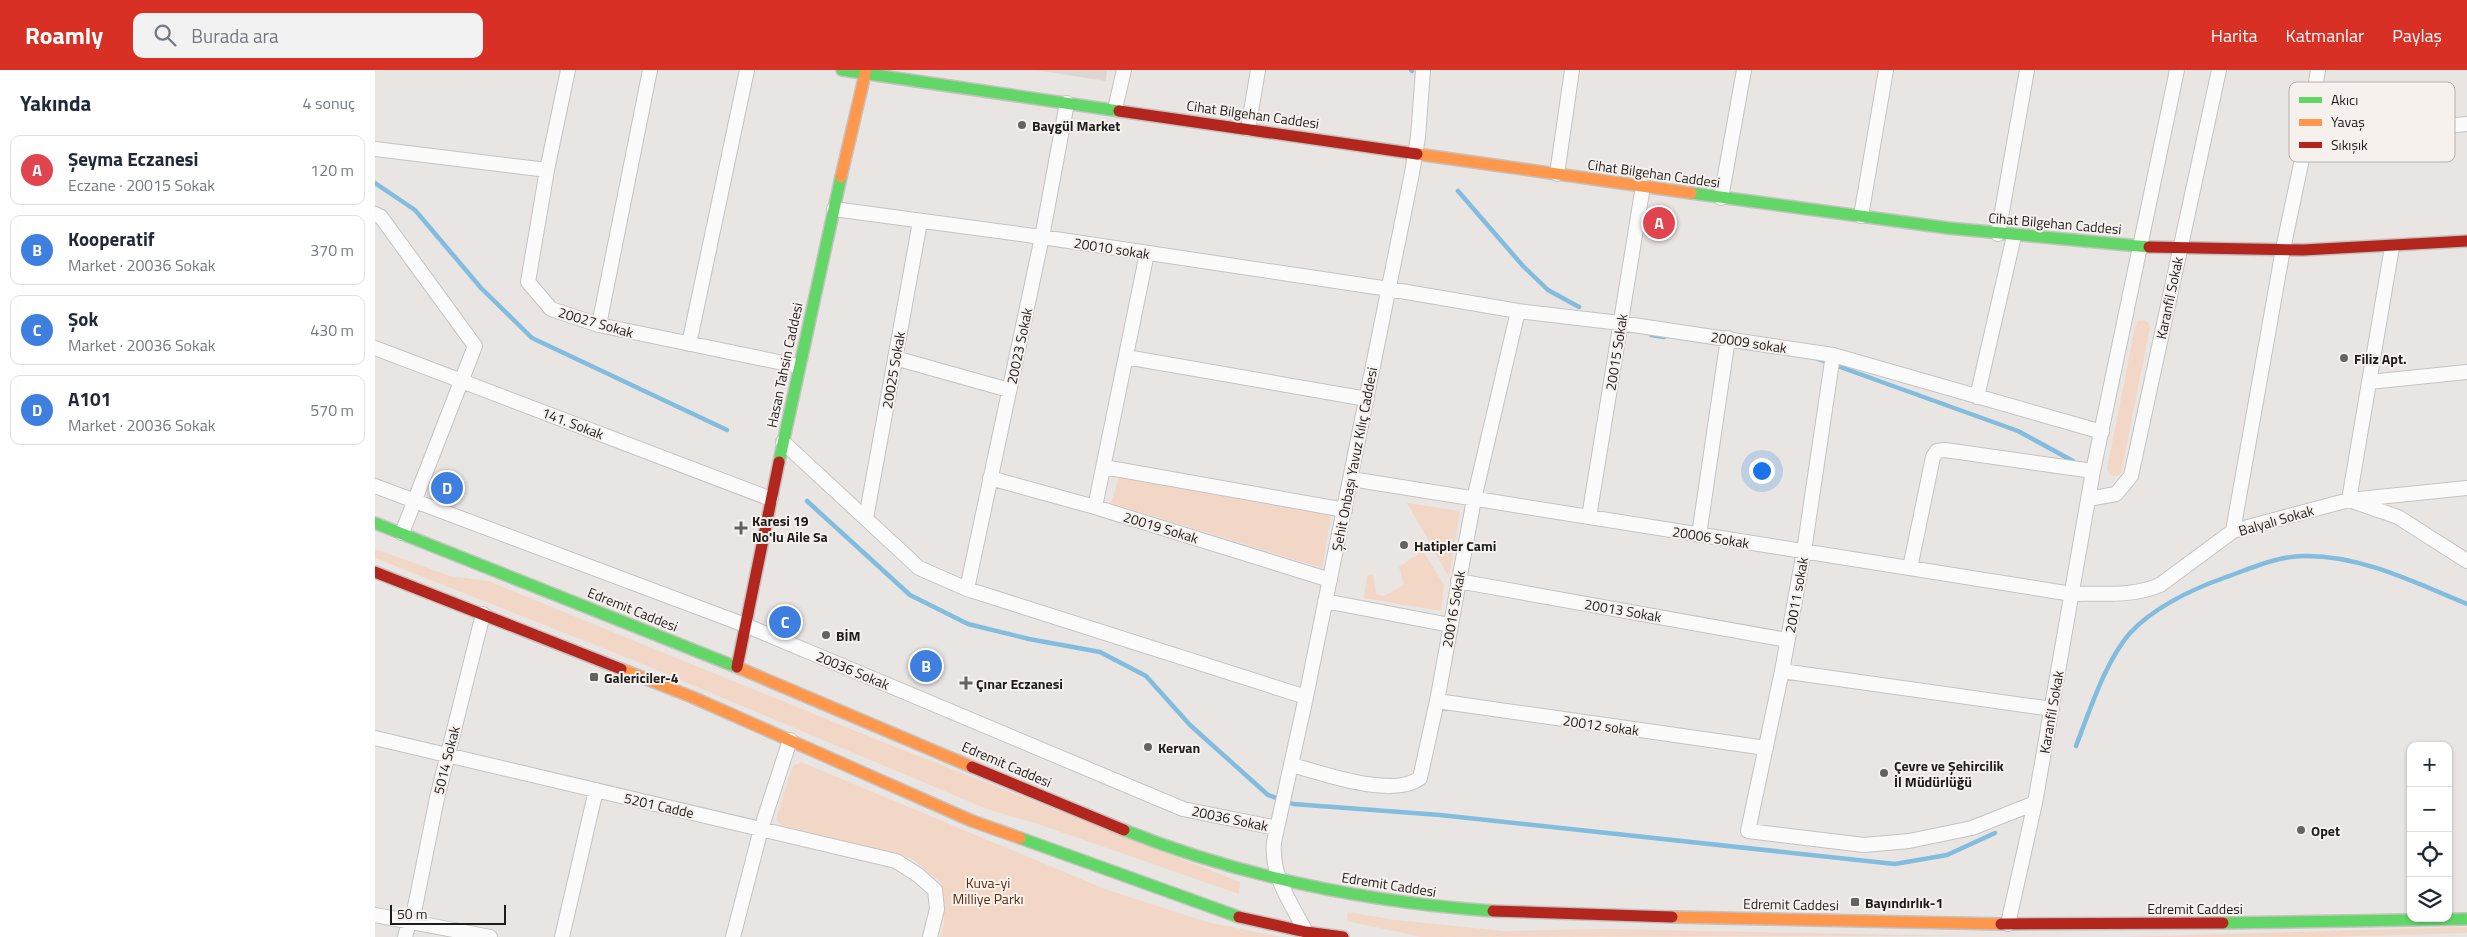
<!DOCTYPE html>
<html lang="tr">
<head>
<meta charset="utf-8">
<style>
  :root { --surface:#fff; --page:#f2f2f3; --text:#1f2937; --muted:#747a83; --line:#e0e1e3; --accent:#d93025 }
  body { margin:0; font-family:"Titillium Web",sans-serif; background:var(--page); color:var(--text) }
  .controls { position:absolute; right:15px; bottom:15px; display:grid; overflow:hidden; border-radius:10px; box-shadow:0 1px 4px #0004 }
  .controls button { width:45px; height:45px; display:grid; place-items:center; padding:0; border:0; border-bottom:1px solid var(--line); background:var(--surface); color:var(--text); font:25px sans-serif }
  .scale { position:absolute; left:15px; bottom:12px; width:116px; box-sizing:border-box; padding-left:5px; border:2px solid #1f1d1c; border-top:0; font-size:14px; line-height:18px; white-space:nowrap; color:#1f1d1c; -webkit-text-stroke:4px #f7f1ee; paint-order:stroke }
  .you { position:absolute; left:1386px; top:400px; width:18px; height:18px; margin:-12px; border:4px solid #fff; border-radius:50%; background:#1a73e8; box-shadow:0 0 0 8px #1a73e833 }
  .badge { display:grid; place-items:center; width:32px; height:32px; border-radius:50%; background:var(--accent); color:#fff; font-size:16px; font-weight:700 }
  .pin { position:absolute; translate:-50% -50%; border:2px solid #fff; box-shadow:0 1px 5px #0006 }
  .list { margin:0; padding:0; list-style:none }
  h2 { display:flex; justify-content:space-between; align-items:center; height:65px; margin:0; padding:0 20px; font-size:21px }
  h2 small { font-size:16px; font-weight:400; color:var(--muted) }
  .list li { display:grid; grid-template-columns:32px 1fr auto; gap:15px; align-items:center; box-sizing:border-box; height:70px; margin:0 10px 10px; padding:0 10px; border:1px solid var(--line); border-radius:10px }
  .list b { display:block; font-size:19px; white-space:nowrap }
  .list p { margin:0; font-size:16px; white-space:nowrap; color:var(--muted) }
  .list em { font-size:16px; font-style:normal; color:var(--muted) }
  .icon { flex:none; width:28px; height:28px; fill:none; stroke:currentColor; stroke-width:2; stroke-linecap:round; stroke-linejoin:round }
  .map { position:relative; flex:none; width:2092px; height:867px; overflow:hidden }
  header { display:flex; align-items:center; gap:30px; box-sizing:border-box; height:70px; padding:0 25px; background:var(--accent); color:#fff }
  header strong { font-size:24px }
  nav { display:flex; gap:28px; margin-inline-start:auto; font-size:18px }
  .search { width:350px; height:45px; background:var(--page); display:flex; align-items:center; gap:12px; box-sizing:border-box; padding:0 18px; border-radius:10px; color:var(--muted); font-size:19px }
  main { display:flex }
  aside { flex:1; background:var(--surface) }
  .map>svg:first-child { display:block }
  .built { fill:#ddd5d0 }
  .green { fill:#f2d7c6 }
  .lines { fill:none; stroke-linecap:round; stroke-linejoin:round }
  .stream { stroke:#82bcdf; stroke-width:4.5 }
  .street-casing { stroke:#c5c3c2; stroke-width:16 }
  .fast-casing { stroke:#c5c3c2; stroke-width:14 }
  .slow-casing { stroke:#c5c3c2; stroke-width:14 }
  .jam-casing { stroke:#c5c3c2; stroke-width:14 }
  .street { stroke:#fcfbfb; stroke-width:14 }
  .fast { stroke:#63d668; stroke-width:11 }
  .slow { stroke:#ff974d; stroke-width:11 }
  .jam { stroke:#b3261e; stroke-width:11 }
  .poi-dot { fill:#656362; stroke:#f7f1ee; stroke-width:2 }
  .labels { text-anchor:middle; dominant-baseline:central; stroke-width:4; stroke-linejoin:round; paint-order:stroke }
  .street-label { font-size:14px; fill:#1f1d1c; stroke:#f7f1ee }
  .poi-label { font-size:14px; font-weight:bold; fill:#1f1d1c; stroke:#f7f1ee; text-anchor:start }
  .park-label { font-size:14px; fill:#5c2d07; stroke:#f7f1ee }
  .key { fill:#f7f1ee; stroke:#b6b1af; stroke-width:1 }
  .key-label { font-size:14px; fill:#1f1d1c }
</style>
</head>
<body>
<header>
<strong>Roamly</strong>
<div class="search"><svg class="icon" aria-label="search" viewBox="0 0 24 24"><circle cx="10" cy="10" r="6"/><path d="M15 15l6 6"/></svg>Burada ara</div>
<nav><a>Harita</a><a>Katmanlar</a><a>Paylaş</a></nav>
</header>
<main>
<aside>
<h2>Yakında<small>4 sonuç</small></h2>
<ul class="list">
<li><span class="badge" style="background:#e0444e">A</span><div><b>Şeyma Eczanesi</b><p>Eczane · 20015 Sokak</p></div><em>120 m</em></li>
<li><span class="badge" style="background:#3f7fe0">B</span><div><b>Kooperatif</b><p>Market · 20036 Sokak</p></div><em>370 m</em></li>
<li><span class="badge" style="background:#3f7fe0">C</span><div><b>Şok</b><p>Market · 20036 Sokak</p></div><em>430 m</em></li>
<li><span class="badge" style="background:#3f7fe0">D</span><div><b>A101</b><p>Market · 20036 Sokak</p></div><em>570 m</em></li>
</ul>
</aside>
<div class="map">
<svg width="2092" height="867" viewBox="0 0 2092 867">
  <rect width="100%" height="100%" fill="#e8e5e3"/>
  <path class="built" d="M661,0h71l-1,11z"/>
  <path class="green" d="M1769,250l5,3 1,4 -29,145 -2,3 -8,1 -4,-7 28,-141 3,-7z
    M744,407l212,38 -9,53 -211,-65z
    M1032,433l53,8 -11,66z
    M0,479l75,27 38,5 387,158 365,143 -1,12 -198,-69 -54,-16 -354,-149 -258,-102z
    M1048,481l21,34 -3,26 -77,-13 3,-22 6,-2 3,20 8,2 20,-11 -5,-18z
    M426,692l304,127 102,33 74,15h-341l4,-12 -2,-42 -32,-25 -129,-33 -5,-6 17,-53z
    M973,842l47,8 109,11 101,-2 358,7 -541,1 -75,-16z
    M2092,857v6l-146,4h-198z"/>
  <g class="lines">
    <path class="stream" d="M1036,0l1,1
      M0,113l40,27 66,78 51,50 195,92
      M1083,121l65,75 25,24 31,17
      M1276,265l13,2
      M1443,289l200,72 55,30
      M432,431l103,94 58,29 61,15 71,13 46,24 44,49 78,70 25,9 147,11 455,49 52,-9 48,-22
      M1701,676c14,-36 29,-84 54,-113 22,-24 60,-43 91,-54 26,-9 55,-23 83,-23 57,-1 112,27 163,48"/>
    <g class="street-casing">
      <path id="street" d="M193,0l-21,100 -19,112 23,27 48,16 199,41
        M740,39l9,-39
        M1934,56l47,9 111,-11
        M873,59l10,-59
        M0,79l172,21
        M1182,104l15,-104
        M1346,128l23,-128
        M459,139l208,28 347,52 129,22 102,12 213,32 269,77
        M0,144l6,3 94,129 -73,187
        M1486,146l25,-146
        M1623,164l29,-164
        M2017,177l-43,253 49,17 69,44
        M224,255l51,-255
        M314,274l58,-274
        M0,278l396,151
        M1458,285l-29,196 -22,120 -34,160 116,14 45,-4 63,-13 63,-25
        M751,287l241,42
        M520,288l114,32
        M1994,312l98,-10
        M1602,327l37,-161
        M408,372l136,126 48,21 339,108
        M729,397l241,43
        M615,408l105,29 235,73
        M976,409l721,115c30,-1 60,3 88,-9l73,-54 116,-31 118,-12
        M0,416l370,139 438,184 94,19
        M1713,429l28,-5 15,-18 88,-406
        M720,437l52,-254
        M1214,447l54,-331
        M491,448l54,-296
        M1858,461l50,-282 26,-123 9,-56
        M1324,465l29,-197
        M1535,498l23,-111 4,-6 8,-1 148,21
        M1083,511l329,59
        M592,519l75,-352 25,-134
        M950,531l125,24
        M1407,601l270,38
        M1062,631l329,47
        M0,668l521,123 22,14 17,15 2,19 -7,28
        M917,695c30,8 101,34 128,13l17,-77 37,-202 44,-188
        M40,837l22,-109 46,-184
        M0,845l115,22
        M1633,854l27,-121 58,-332 84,-401
        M932,864c-15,-30 -36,-56 -33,-92l32,-145 106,-524 6,-36 5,-67
        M30,867l4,-15
        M187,867l34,-147
        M358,867l28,-108 29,-89"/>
    </g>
    <g class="fast-casing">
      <path id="fast" d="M467,0l277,41
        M1316,123l257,35 201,19
        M404,392l62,-285
        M0,453l364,145
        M749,760c118,47 242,72 369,81
        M645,768l219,79
        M1848,853l244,-4"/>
    </g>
    <g class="slow-casing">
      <path id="slow" d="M1042,84l274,39
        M466,107l25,-107
        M364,598l233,99
        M246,599l71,28 280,124 48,17
        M1297,847l329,7"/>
    </g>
    <g class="jam-casing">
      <path id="jam" d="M744,41l298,43
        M1774,177l154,3 164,-9
        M0,502l246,97
        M362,597l42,-205
        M597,697l152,63
        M1118,841l179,6
        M864,847l67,15 37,5
        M1626,854l222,-1"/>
    </g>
    <use href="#street" class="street"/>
    <use href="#fast" class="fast"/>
    <use href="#slow" class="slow"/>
    <use href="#jam" class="jam"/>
  </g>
  <g class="poi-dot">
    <circle cx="647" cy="55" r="5"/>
    <circle cx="1969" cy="288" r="5"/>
    <path d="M363.5 450.5h5v5h5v5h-5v5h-5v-5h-5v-5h5z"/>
    <circle cx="1029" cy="475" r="5"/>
    <circle cx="451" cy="565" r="5"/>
    <rect x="214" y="602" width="10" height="10" rx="2.5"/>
    <path d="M588.5 605.5h5v5h5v5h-5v5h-5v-5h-5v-5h5z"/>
    <circle cx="773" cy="677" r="5"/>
    <circle cx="1509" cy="703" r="5"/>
    <circle cx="1926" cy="760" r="5"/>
    <rect x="1475" y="827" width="10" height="10" rx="2.5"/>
  </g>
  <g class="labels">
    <g class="street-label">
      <text transform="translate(878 44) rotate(8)">Cihat Bilgehan Caddesi</text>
      <text transform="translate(1279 103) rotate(8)">Cihat Bilgehan Caddesi</text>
      <text transform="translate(1680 153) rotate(5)">Cihat Bilgehan Caddesi</text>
      <text transform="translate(737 178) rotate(9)">20010 sokak</text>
      <text transform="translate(1794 228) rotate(-78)">Karanfil Sokak</text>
      <text transform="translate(221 252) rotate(16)">20027 Sokak</text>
      <text transform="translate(1374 272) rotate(9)">20009 sokak</text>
      <text transform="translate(644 276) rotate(-78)">20023 Sokak</text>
      <text transform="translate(1241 282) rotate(-81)">20015 Sokak</text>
      <text transform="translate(409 295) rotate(-78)">Hasan Tahsin Caddesi</text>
      <text transform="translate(518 300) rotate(-80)">20025 Sokak</text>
      <text transform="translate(198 353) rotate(21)">141. Sokak</text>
      <text transform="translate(979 389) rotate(-79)">Şehit Onbaşı Yavuz Kılıç Caddesi</text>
      <text transform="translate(1901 450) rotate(-16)">Balyalı Sokak</text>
      <text transform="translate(786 457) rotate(17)">20019 Sokak</text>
      <text transform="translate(1336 467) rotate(9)">20006 Sokak</text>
      <text transform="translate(1421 525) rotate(-80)">20011 sokak</text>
      <text transform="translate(258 539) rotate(22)">Edremit Caddesi</text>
      <text transform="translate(1078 539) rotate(-80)">20016 Sokak</text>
      <text transform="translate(1248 540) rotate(10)">20013 Sokak</text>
      <text transform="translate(478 600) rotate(23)">20036 Sokak</text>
      <text transform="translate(1676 642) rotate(-80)">Karanfil Sokak</text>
      <text transform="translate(1226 655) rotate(8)">20012 sokak</text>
      <text transform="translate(71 690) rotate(-76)">5014 Sokak</text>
      <text transform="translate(632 694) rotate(23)">Edremit Caddesi</text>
      <text transform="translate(284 735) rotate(13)">5201 Cadde</text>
      <text transform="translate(855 748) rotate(12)">20036 Sokak</text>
      <text transform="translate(1014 814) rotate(9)">Edremit Caddesi</text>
      <text transform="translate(1416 834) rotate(1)">Edremit Caddesi</text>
      <text x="1820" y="838">Edremit Caddesi</text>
    </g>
    <g class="poi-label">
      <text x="657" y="55">Baygül Market</text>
      <text x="1979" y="288">Filiz Apt.</text>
      <text x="377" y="450">Karesi 19<tspan x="377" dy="16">No'lu Aile Sa</tspan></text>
      <text x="1039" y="475">Hatipler Cami</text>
      <text x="461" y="565">BİM</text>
      <text x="229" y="607">Galericiler-4</text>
      <text x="601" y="613">Çınar Eczanesi</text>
      <text x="783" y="677">Kervan</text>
      <text x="1519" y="695">Çevre ve Şehircilik<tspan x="1519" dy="16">İl Müdürlüğü</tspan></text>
      <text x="1936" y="760">Opet</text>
      <text x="1490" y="832">Bayındırlık-1</text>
    </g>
    <g class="park-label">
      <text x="613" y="812">Kuva-yi<tspan x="613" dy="16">Milliye Parkı</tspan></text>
    </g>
  </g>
  <rect x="1914" y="12" width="166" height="80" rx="8" class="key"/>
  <rect x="1924" y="27" width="23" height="6" fill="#63d668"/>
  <rect x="1924" y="49" width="23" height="7" fill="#ff974d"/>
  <rect x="1924" y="72" width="23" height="6" fill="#b3261e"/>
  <g class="key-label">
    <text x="1956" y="35">Akıcı</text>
    <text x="1956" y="57">Yavaş</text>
    <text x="1956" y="80">Sıkışık</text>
  </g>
</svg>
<div class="controls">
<button>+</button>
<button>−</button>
<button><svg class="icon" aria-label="locate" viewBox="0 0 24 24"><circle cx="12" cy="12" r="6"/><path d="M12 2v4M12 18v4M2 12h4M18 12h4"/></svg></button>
<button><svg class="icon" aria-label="layers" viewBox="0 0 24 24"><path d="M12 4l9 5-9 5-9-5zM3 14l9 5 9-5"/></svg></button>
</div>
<div class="scale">50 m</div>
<div class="you"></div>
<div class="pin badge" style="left:1284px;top:153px;background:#e0444e">A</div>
<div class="pin badge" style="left:551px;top:596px;background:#3f7fe0">B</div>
<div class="pin badge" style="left:410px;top:552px;background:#3f7fe0">C</div>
<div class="pin badge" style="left:72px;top:418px;background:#3f7fe0">D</div>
</div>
</main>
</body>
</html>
